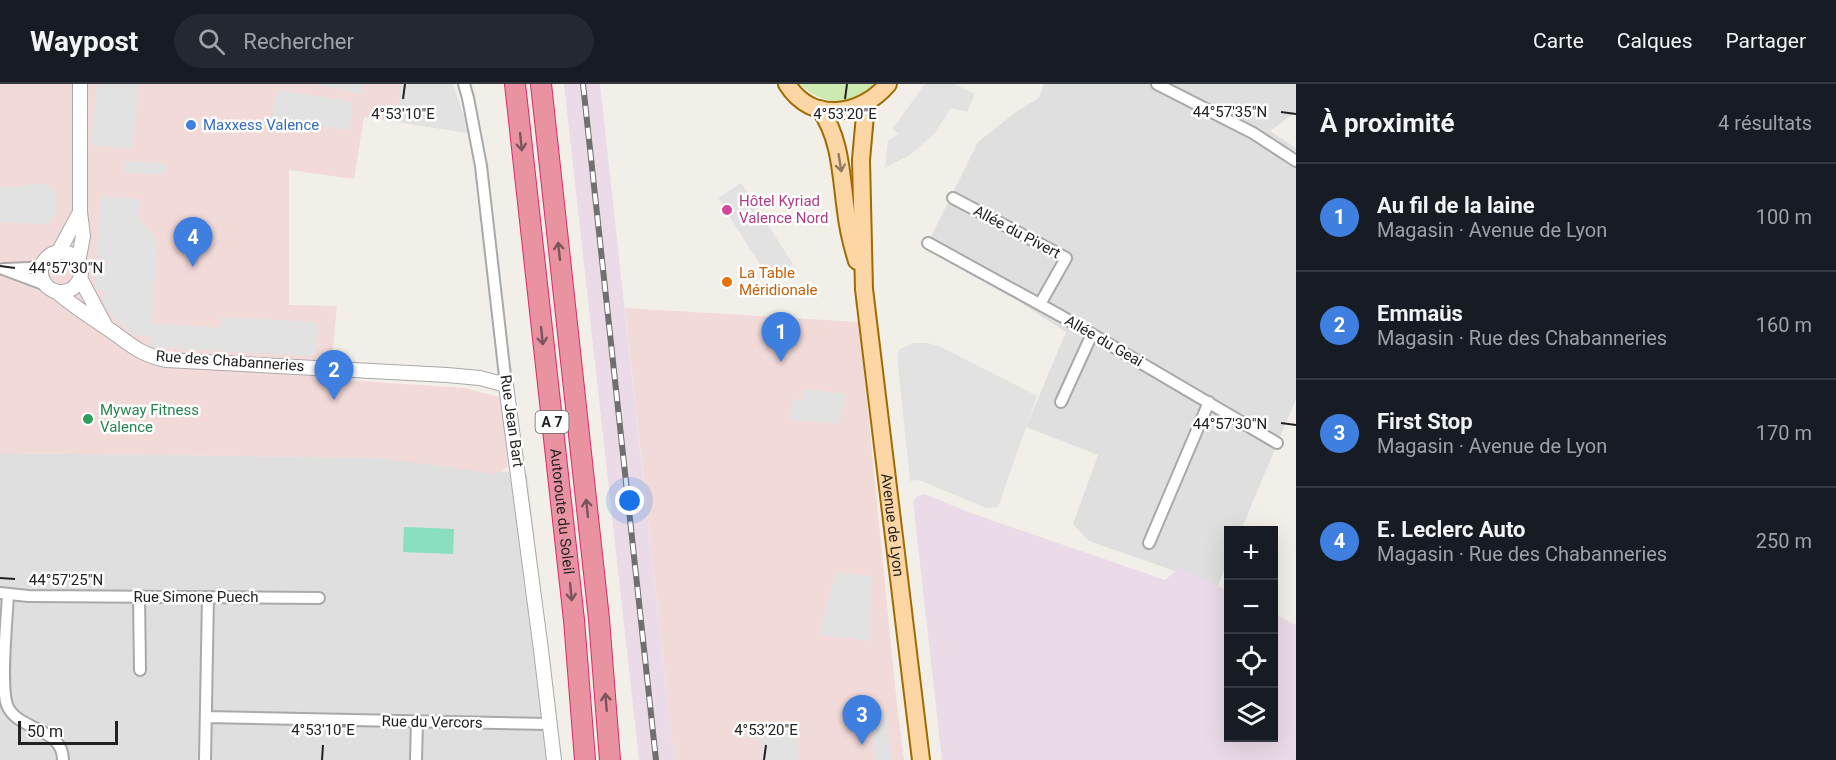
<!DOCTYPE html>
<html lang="fr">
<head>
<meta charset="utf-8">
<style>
  :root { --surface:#171b24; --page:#242831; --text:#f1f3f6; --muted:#9ea1a6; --line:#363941; --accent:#d93025 }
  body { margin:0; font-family:Roboto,sans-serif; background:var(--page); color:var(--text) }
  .controls { position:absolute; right:18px; bottom:18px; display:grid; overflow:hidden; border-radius:0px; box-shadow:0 6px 24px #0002 }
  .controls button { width:54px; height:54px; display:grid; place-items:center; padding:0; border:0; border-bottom:2px solid var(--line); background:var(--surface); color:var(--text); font:30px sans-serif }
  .scale { position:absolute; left:18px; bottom:15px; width:100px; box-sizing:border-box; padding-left:6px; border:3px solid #222; border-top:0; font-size:16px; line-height:21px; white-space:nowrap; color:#222; -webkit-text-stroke:4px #fff; paint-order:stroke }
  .you { position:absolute; left:630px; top:417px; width:21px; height:21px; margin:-15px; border:4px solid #fff; border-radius:50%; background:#1a73e8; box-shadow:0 0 0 9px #1a73e833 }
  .badge { display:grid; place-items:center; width:39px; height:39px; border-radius:50%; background:var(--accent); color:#fff; font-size:20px; font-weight:700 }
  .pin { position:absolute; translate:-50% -50px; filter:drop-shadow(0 2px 3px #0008) }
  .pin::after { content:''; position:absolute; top:32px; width:21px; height:18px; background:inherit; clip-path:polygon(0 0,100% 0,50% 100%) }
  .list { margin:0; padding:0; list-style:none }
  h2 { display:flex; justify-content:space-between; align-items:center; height:78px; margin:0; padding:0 24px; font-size:26px }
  h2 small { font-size:20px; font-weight:400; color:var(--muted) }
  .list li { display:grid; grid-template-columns:39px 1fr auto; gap:18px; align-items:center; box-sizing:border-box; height:108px; padding:0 24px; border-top:2px solid var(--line) }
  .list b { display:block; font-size:22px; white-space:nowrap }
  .list p { margin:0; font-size:20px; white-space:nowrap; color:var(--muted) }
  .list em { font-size:20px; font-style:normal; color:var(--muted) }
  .icon { flex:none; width:33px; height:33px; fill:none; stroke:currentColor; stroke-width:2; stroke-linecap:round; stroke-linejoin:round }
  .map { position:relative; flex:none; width:1296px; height:676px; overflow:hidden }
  header { display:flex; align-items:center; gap:36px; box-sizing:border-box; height:84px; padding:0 30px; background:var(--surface); border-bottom:2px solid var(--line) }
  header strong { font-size:28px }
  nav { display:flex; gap:33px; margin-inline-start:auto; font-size:21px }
  .search { width:420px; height:54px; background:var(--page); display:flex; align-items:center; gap:15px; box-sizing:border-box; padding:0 21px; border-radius:33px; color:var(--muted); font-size:22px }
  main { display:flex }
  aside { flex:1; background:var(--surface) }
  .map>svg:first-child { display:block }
  .residential { fill:#e0dfdf }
  .commercial { fill:#f2dad9 }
  .industrial { fill:#ebdbe8 }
  .grass { fill:#cdebb0 }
  .pitch { fill:#88e0be }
  .parking { fill:#e2e2e2 }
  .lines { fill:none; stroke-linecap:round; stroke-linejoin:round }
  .minor-casing { stroke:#a9a9a9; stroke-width:14 }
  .tertiary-casing { stroke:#a9a9a9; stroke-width:16 }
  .primary-casing { stroke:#a06b00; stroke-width:20 }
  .motorway-casing { stroke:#dc2a67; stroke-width:22 }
  .minor { stroke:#fff; stroke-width:10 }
  .tertiary { stroke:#fff; stroke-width:14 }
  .primary { stroke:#fcd6a4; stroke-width:16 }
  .motorway { stroke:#e892a2; stroke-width:20 }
  .rail-casing { stroke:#707070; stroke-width:6 }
  .rail { stroke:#fff; stroke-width:4; stroke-dasharray:11; stroke-linecap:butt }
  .oneway { stroke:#7b545c }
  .oneway2 { stroke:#8f7c63 }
  .ticks { fill:none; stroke:#222; stroke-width:2 }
  .shop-dot { fill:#3f7fe0; stroke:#fff; stroke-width:2 }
  .hotel-dot { fill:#d1479c; stroke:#fff; stroke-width:2 }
  .food-dot { fill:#e8710a; stroke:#fff; stroke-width:2 }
  .leisure-dot { fill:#2e9e5b; stroke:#fff; stroke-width:2 }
  .labels { text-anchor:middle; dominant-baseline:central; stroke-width:5; stroke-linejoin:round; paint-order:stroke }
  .shield { fill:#fff; stroke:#646464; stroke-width:1.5 }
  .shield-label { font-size:14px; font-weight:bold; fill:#222 }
  .shop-label { font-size:15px; fill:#366cbe; stroke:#fff; text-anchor:start }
  .hotel-label { font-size:15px; fill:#b23c85; stroke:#fff; text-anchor:start }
  .street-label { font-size:15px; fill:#222; stroke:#fff }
  .food-label { font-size:15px; fill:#c56008; stroke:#fff; text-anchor:start }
  .leisure-label { font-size:15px; fill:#27864d; stroke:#fff; text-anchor:start }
  .ticks-label { font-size:15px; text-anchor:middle; fill:#222; stroke:#fff; stroke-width:5; stroke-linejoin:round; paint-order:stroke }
</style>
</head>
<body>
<header>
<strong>Waypost</strong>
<div class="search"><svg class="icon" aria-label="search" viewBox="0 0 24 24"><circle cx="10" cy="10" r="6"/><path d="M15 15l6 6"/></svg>Rechercher</div>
<nav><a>Carte</a><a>Calques</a><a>Partager</a></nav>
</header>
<main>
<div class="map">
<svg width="1296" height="676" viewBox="0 0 1296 676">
  <rect width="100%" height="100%" fill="#f2efe9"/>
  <path class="residential" d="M1044,0h252v28l-26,19 26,17v251l-55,131h-13v30l-10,26 -129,-45 -16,-17 25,-69 -72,-28 40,-95 -138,-89 50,-101 38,-30 23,-14z
    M0,369l380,5 147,16 33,286h-560z"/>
  <path class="commercial" d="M0,0h453l16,49 -105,-16 -10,62 -65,-9v135l48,1 -7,73 135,9 37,10 6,69 -12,7 -116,-16 -380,-5z
    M625,224l234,14 38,383 7,55h-230z"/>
  <path class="industrial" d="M564,0h36l74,676h-35z
    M925,410l43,18 197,68 14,-12 49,23v147h46v-124l22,11v135h-354l-29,-259 5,-5z"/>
  <path class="grass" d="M800,0h74c-19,25 -54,21 -74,0z"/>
  <path class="pitch" d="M404,443l50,2 -1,25 -50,-2z"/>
  <path class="parking" d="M97,0h42l-7,65 -41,-4z
    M314,0h49l-2,10z
    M401,0h52l16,49 -73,-11z
    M925,0h30l20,10 -8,18 -16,-4 -17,26 -23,20 -26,14 3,-27 10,-7 -5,-6z
    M277,6l76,12 -4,28 -77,-12z
    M125,77l41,3 -1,11 -41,-3z
    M741,99l52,81 -24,15 -51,-81z
    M31,100h16l8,6v26l-7,8 -48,-2v-35h17z
    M101,112l39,3 -2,20 19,20 -5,84 68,5 2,-11 96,5 -2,31 -7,3 -158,-9v-10l-17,-2 -11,-9 -11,-11 -8,-12v-12l-9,-2z
    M914,259h13l12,3 98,50 -39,111 -12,1 -67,-28 -9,1 -13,-126 3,-6z
    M804,305l42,5 -1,11 -7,19 -48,-4 3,-21 9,1z
    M836,488l35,4 -1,65 -51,-6z
    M886,628l6,48h-17l-5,-46z
    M794,639l5,37h-37l-4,-33z"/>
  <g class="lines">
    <g class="minor-casing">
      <path id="minor" d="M464,0l4,14 13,68 25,219
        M1157,0l96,49 43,28
        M953,114l113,60 -26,46
        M928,159l133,73 216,127
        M3,185l43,16
        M6,185l23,-1 13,-3
        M1061,318l31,-68
        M1149,459l60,-141
        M0,509l28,3 291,2
        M8,510c-1,24 -8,91 -1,111 10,26 56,22 56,55
        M139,513l1,73
        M206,633l344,7
        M205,676l3,-163
        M416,676l1,-39"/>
    </g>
    <g class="tertiary-casing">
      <path id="tertiary" d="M41 188a20 20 0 1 1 40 0a20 20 0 1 1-40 0Z
        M58,169l22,-41
        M78,179l5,-27 -3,-24v-128
        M80,194l25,47
        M57,208c15,13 30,23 47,34 25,16 31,27 62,34l281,15 33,3 26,7 35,265 13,110"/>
    </g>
    <g class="primary-casing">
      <g id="primary">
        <path d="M787,0c25,40 74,32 101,0"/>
        <path id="s1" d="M866,20l-5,56 3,129 57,471"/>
        <path d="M820,25c21,30 21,67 26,102 2,17 6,34 11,50"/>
      </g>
    </g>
    <g class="motorway-casing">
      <g id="motorway">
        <path id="s2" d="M515,0l59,536 11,140"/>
        <path d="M541,0l58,535 11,141"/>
      </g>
    </g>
    <use href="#minor" class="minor"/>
    <use href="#tertiary" class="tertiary"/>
    <use href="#primary" class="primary"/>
    <use href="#motorway" class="motorway"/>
    <g class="rail-casing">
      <path id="rail" d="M583,0l73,676"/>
    </g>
    <use href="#rail" class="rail"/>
  </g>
  <defs><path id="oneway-shaft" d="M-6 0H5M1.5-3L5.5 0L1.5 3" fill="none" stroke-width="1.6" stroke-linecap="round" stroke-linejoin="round" transform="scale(1.5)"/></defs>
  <g class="oneway">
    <use href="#oneway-shaft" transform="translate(521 58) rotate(84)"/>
    <use href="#oneway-shaft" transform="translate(559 167) rotate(-96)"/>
    <use href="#oneway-shaft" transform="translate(542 252) rotate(84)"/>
    <use href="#oneway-shaft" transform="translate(587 424) rotate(-96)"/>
    <use href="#oneway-shaft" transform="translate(571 508) rotate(84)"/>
    <use href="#oneway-shaft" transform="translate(606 618) rotate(-95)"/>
  </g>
  <use class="oneway2" href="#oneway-shaft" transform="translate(840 79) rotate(81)"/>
  <path class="ticks" d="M403,15l2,-15M845,15l2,-15M1281,28l15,2M0,182l15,2M1281,339l15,2M0,494l15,1M322,676l1,-15M764,676l2,-15"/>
  <circle class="shop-dot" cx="191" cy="41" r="6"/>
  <circle class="hotel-dot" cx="727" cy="126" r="6"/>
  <circle class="food-dot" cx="727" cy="198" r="6"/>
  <circle class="leisure-dot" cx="88" cy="335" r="6"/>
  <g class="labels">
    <rect class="shield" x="535.5" y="327" width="33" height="22" rx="4.5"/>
    <g class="shield-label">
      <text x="552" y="338">A 7</text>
    </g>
    <g class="shop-label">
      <text x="203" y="41">Maxxess Valence</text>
    </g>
    <g class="hotel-label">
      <text x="739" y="117">Hôtel Kyriad<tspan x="739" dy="17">Valence Nord</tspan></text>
    </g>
    <g class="street-label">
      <text transform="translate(1017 148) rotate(28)">Allée du Pivert</text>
      <text transform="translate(1104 257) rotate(30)">Allée du Geai</text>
      <text transform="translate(230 277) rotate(4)">Rue des Chabanneries</text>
      <text transform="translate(512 337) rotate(82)">Rue Jean Bart</text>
      <text stroke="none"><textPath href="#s2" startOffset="430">Autoroute du Soleil</textPath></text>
      <text stroke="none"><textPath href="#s1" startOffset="423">Avenue de Lyon</textPath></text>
      <text x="196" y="513">Rue Simone Puech</text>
      <text transform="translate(432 638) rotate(1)">Rue du Vercors</text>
    </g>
    <g class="food-label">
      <text x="739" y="189">La Table<tspan x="739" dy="17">Méridionale</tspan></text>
    </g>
    <g class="leisure-label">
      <text x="100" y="326">Myway Fitness<tspan x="100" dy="17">Valence</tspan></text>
    </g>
  </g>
  <g class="ticks-label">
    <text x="1230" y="33">44°57'35"N</text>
    <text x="403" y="35">4°53'10"E</text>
    <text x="845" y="35">4°53'20"E</text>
    <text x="66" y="189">44°57'30"N</text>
    <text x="1230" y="345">44°57'30"N</text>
    <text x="66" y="501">44°57'25"N</text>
    <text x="323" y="651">4°53'10"E</text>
    <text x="766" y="651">4°53'20"E</text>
  </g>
</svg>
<div class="controls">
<button>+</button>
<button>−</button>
<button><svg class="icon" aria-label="locate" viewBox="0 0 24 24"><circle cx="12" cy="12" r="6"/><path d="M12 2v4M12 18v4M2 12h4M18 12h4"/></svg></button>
<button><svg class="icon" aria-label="layers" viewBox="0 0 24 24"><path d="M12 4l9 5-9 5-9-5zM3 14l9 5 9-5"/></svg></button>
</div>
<div class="scale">50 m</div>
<div class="you"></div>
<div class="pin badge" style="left:781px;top:278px;background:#3f7fe0">1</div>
<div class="pin badge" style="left:334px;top:316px;background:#3f7fe0">2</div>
<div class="pin badge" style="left:862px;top:661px;background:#3f7fe0">3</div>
<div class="pin badge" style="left:193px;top:183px;background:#3f7fe0">4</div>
</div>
<aside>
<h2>À proximité<small>4 résultats</small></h2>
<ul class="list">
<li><span class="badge" style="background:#3f7fe0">1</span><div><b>Au fil de la laine</b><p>Magasin · Avenue de Lyon</p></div><em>100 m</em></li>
<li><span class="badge" style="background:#3f7fe0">2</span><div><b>Emmaüs</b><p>Magasin · Rue des Chabanneries</p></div><em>160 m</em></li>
<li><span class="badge" style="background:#3f7fe0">3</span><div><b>First Stop</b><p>Magasin · Avenue de Lyon</p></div><em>170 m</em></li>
<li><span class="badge" style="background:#3f7fe0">4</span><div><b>E. Leclerc Auto</b><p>Magasin · Rue des Chabanneries</p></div><em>250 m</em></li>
</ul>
</aside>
</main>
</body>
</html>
